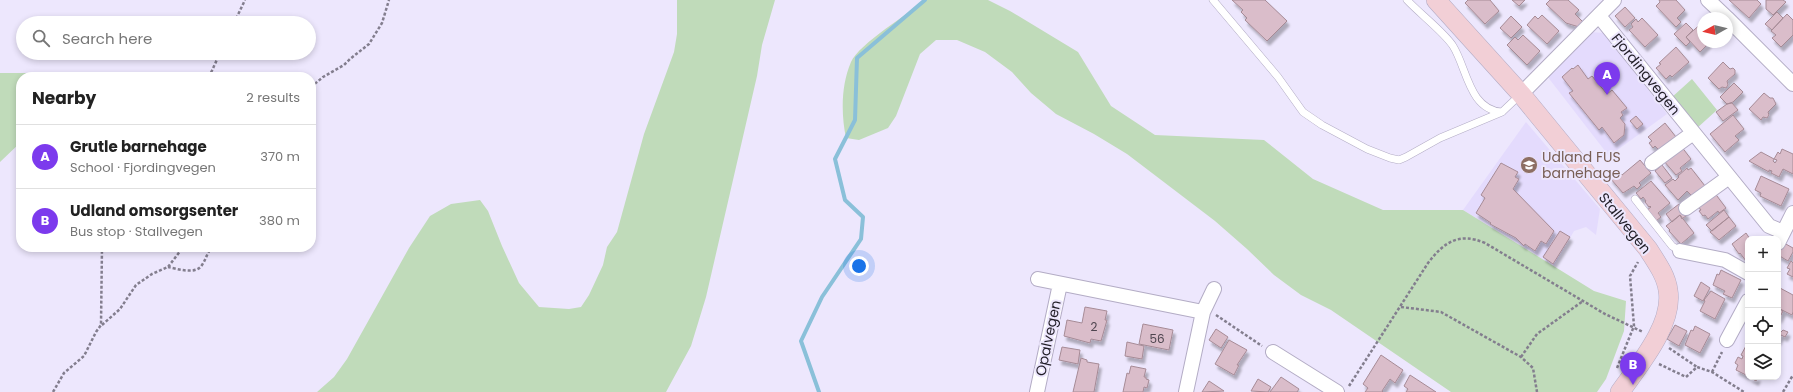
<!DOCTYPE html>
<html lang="en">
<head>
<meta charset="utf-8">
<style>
  :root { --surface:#fff; --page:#f6f6f6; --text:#222; --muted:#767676; --line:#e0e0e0; --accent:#7c3aed }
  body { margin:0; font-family:Poppins,sans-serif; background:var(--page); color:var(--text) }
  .controls { position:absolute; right:12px; bottom:12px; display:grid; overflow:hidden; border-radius:8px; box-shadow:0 2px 6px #0003 }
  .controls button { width:36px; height:36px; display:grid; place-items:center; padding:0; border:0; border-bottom:1px solid var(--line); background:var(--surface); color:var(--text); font:20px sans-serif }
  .compass { position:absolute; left:1697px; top:12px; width:36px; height:36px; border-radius:50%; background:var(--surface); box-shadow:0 2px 6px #0003; rotate:262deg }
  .you { position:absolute; left:859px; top:266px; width:14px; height:14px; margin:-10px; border:3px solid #fff; border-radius:50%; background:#1a73e8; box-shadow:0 0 0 6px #1a73e833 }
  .badge { display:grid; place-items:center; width:26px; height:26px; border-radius:50%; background:var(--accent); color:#fff; font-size:13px; font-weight:700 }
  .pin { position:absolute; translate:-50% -33px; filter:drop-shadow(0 1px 2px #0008) }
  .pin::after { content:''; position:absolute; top:21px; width:14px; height:12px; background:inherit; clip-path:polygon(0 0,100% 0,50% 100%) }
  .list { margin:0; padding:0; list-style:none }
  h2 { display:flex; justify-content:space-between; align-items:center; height:52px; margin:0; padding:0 16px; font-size:17px }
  h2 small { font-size:13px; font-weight:400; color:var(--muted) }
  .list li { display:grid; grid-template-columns:26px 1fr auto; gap:12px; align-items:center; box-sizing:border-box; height:64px; padding:0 16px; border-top:1px solid var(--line) }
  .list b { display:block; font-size:15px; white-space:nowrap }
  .list p { margin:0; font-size:13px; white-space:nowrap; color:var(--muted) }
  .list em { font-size:13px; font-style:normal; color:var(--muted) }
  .icon { flex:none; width:22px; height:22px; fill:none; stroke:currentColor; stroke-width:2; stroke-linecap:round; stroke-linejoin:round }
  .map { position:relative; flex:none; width:1793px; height:392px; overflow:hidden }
  .search { position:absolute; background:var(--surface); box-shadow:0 2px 6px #0003; left:16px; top:16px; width:300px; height:44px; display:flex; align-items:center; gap:10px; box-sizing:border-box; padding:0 14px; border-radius:22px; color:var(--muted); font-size:15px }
  .panel { position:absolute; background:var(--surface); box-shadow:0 2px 6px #0003; left:16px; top:72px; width:300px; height:180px; border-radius:16px }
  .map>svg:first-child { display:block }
  .built { fill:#e4dbfd }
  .green { fill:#c0dbba }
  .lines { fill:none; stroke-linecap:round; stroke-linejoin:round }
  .stream { stroke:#8ac0d9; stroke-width:4 }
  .building { fill:#dabdca; stroke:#a68b96; filter:url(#shadow) }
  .lane-casing { stroke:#b3acc5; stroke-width:8 }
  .street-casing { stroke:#b3acc5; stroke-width:16 }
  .secondary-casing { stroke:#b3acc5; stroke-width:20 }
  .path { stroke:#837e8e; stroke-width:2.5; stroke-dasharray:3 2; stroke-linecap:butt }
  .lane { stroke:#fff; stroke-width:7 }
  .street { stroke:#fff; stroke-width:14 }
  .secondary { stroke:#f2cfd6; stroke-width:19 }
  .labels { text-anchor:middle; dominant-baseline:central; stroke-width:4; stroke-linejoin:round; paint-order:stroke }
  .number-label { font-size:12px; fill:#4e454f }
  .street-label { font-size:14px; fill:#201d26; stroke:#ede7fd }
  .education-label { font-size:14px; fill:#785e54; stroke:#ede7fd; text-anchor:start }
</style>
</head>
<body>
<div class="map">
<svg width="1793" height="392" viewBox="0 0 1793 392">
  <defs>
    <filter id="shadow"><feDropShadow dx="2.5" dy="4.5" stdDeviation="1" flood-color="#0004"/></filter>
  </defs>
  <rect width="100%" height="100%" fill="#ede7fd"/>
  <path class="built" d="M1589,32l15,1 63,81 -58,42 -62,-80z
    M1526,122l74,87 -4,26 -10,-8 -12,4 -20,35 -91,-56z"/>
  <path class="green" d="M677,0h98l-13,45 -5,31 -51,221 -15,49 -25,46h-349l17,-15 13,-18 62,-111 21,-32 21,-12 29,-4 8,11 14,35 17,37 20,24 30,2 12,-2 8,-12 14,-30 4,-18 10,-15 27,-98 30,-82 3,-18z
    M927,0h61l22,11 68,41 33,54 44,29 109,5 49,39 70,31h80l131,81 32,10 -2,30 -18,48 -9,13h-146l-120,-82 -30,-15 -27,-20 -27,-26 -32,-28 -63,-48 -25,-19 -33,-20 -38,-20 -25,-21 -19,-21 -27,-20 -28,-12h-21l-16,14 -24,62 -8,12 -29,12 -13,-2c-5,-24 -5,-53 5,-76 8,-18 59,-50 76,-62z
    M0,73h33l8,4h-20v65l-21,20z
    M1692,79l25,31 -21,19 -25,-31z"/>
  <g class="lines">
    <path class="stream" d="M819,392l-18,-51 21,-44 39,-58 2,-22 -18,-17 -10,-41 20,-39 2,-62 68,-58"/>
  </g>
  <path class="building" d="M1232,0h33l22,21 -20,20 -22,-21 2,-2 -6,-6 2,-2z
    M1468,0h22l9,11 -14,13 -20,-21z
    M1512,0h13l-6,6z
    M1550,0h18l11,10 -4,4 8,8 -4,5 -13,-4 -20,-19z
    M1659,0h17l9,10 -8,8 4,4 -5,5 -20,-21 4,-4z
    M1729,0h28l4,4 -12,14z
    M1766,0h17l3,2 -13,13 -7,-6z
    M1625,7l10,11 -10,9 -10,-11z
    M1777,12l6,6 -11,12 -7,-6z
    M1787,14l6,6v15l-12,12 -9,-9 4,-3 -5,-4z
    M1542,15l17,16 -12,13 -20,-19 8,-9 3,3z
    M1511,16l11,11 -11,11 -11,-10z
    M1642,18l16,17 -13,12 -16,-17 4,-3 -2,-3 5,-5 2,3z
    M1703,22v20h7l-10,10 -14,-15z
    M1686,23l7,7 -7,7 4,5 -4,4 -12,-12z
    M1523,35l17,16 -13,14 -20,-20 8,-8 3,3z
    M1676,47l13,15 -17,15 -2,-2 -4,4 -10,-11 5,-4 -2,-1z
    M1723,62l7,7 3,-1 2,2v4l-8,7 1,4 -2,3 -4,-1 -3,2 -11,-11z
    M1578,65l10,14 4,-3 15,18 5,-4 15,18 -6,4 2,3 -3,3 5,6 -1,11 -10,8 -12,-16 -3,3 -30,-37 4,-2 -11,-14 10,-9 1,1z
    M1734,83l9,9 -10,10 -6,2 -7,-7z
    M1764,93l6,5h3l3,6 -8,8 1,3 -2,3 -4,-1 -2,3 -12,-11z
    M1732,103l6,7 -15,11 -7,-9 11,-8z
    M1733,115l11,14 -9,7 4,4 -14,12 -15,-18z
    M1636,116l7,8 -6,5 -7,-8z
    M1665,123l11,14 -17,13 -4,-4 -2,2 -4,-5 3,-2 -4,-4z
    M1681,146l10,13 -11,9 2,3 -6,4 -13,-15z
    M1782,149l11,5v20l-10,-5 -4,8 -8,-4 1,-2 -3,-1v2l-20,-11 12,-9 13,7 -1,2 2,2 2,-3 -3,-1 4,-7 2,2z
    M1640,160l11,13 -12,10 2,2 -4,4 -3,-3 -11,7 -13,-15 8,-7 4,4z
    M1501,163l17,9 -3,5 4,2 -6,10 41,42 -8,13 -5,-3 -6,10 -10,-7 -1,2 -8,-8 -26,-14 1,-1 -15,-10 9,-15 -4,-3z
    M1662,165l10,13 -7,5 -10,-12z
    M1687,168l1,2 3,-2 14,18 -13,10 -5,-5 -9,9 -13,-15 8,-6 2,2 4,-4 -1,-1z
    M1761,176l28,13 -8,17 -21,-10 1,-3 -6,-3z
    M1651,181l19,22 -12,10 3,4 -5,4 -9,-11 4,-3 -1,-1 -1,1 -4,-5 1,-1 -3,-4 -2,2 -5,-6z
    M1714,192l12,16 -7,5 -1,-2 -10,8 -3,-4 -2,1 -4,-5 2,-1 -4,-5z
    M1679,204l8,11 -5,4 -2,-4 -8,7 -6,-8z
    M1724,210l5,7 -17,14 -6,-6z
    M1680,215l14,18 -13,11 -12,-13 1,-1 -4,-4z
    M1729,217l7,9 -17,14 -9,-8z
    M1560,231l10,6 -17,27 -10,-7z
    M1746,233l4,6h-2v20l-2,2 -6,-8 -1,1 -7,-10z
    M1784,243l9,5v4l-5,9 -10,-6z
    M1791,261l2,2v14l-6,-3 3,-5 -3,-1z
    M1721,270l20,10 -9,18 -9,-4 2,-3 -12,-6 4,-11 2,1z
    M1701,282l9,6 -7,13 -9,-5z
    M1780,288l13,7v17l-1,3 -12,-6 3,2 -4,8 -1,-28z
    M1711,291l14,8 -10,20 -15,-8 5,-10 -1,-1z
    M1085,307l22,4 -2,9h2l-6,21 -10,-2 -1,4 -26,-7 3,-16 15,3z
    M1143,324l30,6 -4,20 -30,-6z
    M1675,325l12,6 -8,15 -12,-7z
    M1695,326l15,8 -10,19 -15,-8 6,-15 2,1z
    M1216,329l12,8 -7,11 -12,-8z
    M1783,330l5,2 -3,5 -4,-2 -3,6v-10l3,1z
    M1229,340l18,10 -10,15h2l-5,10 -19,-11z
    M1127,342l17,4 -2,13 -17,-3z
    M1747,344h1v32l-12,-6 2,-5 -3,-2 3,-6 4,2 1,-3 -2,-1z
    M1062,347l18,3 -2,14 -19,-4z
    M1381,355l22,15 -8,13 -5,-4 -8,12 1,1h-18l3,-4 -5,-4z
    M1081,358l6,2v2l12,2 -5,28h-21z
    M1131,366l15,3 -2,8h2v2l3,1 -2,8 -3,-1 -1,5h-20l4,-19 2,1z
    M1410,375l26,17h-30l2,-3 -4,-3z
    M1281,377l18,12 -2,3h-27z
    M1749,377h9l-2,4z
    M1258,379l13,8 -3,5 -17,-1z
    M1209,381l15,10 -22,1z"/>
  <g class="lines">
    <g class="lane-casing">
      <path id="lane" d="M1213,0l65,77 25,35 19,13 45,24 23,9 9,2 7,-3 34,-19 62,-26
        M1407,0c12,13 38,33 46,46 14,22 16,64 49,66l19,-18
        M1635,199l37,47 8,5"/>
    </g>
    <g class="street-casing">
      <path id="street" d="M1708,0l19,18
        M1599,16l170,210 14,6
        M1727,18l66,66
        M1521,94l93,-94
        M1652,163l41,-30
        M1686,208l43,-31
        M1778,243l15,-30
        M1680,251l45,9 23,13
        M1038,279l165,33
        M1727,340l21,-39
        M1273,352l64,40
        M1037,392l23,-108
        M1186,392l17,-80 11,-23"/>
    </g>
    <g class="secondary-casing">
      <path id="secondary" d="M1436,0l85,94 127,155c8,13 18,26 20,41 6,34 -29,75 -48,102"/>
    </g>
    <path class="path" d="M234,23l11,-23
      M209,77l11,-24
      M311,87l12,-10 21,-12 6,-6 19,-15 13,-21 7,-23
      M168,267c10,2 28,8 34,-2 4,-6 5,-12 10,-18
      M1401,307l40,5 80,45 12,11 4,24
      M1216,315l46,31
      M102,325l18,-16 16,-24 16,-11 16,-7 13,-17 7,-3
      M1669,348l28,19
      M1521,357l16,-23 46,-33
      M1659,364l27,13 11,-10 15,5 32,20
      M1617,368l17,-42 -4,-50 8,-14
      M1712,372l10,-20
      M1349,386l79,-123c16,-21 31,-31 57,-20l120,71 38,18
      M53,392l11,-19 20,-17 12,-24 5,-7 1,-78
      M1783,392l10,-17"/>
    <use href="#lane" class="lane"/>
    <use href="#street" class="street"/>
    <use href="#secondary" class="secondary"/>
  </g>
  <defs>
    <g id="school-disc" transform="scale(0.9)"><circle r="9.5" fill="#8d6e63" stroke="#ede7fd"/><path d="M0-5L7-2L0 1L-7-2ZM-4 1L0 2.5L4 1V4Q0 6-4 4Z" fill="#fff"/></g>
  </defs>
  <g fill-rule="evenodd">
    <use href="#school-disc" x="1529" y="165"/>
  </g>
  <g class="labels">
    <g class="number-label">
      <text x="1094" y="326">2</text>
      <text x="1157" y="338">56</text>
    </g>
    <g class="street-label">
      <text transform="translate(1646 74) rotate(51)">Fjordingvegen</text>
      <text transform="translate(1625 223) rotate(51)">Stallvegen</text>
      <text transform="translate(1048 338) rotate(-78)">Opalvegen</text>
    </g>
    <g class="education-label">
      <text x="1542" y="157">Udland FUS<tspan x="1542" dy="16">barnehage</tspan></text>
    </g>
  </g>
</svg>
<div class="controls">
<button>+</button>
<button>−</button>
<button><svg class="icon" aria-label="locate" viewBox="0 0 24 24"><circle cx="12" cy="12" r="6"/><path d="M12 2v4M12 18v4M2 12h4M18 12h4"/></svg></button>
<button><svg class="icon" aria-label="layers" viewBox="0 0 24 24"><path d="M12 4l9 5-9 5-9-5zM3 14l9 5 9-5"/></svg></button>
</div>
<svg class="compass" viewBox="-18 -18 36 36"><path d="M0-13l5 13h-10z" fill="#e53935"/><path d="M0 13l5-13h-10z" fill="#767676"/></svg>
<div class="you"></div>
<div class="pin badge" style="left:1607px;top:95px">A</div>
<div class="pin badge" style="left:1633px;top:385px">B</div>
<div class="search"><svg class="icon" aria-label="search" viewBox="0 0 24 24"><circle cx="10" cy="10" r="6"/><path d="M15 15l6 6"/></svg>Search here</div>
<section class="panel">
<h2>Nearby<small>2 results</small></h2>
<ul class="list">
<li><span class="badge">A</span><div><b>Grutle barnehage</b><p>School · Fjordingvegen</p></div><em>370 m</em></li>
<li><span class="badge">B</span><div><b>Udland omsorgsenter</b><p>Bus stop · Stallvegen</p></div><em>380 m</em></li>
</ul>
</section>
</div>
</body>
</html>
